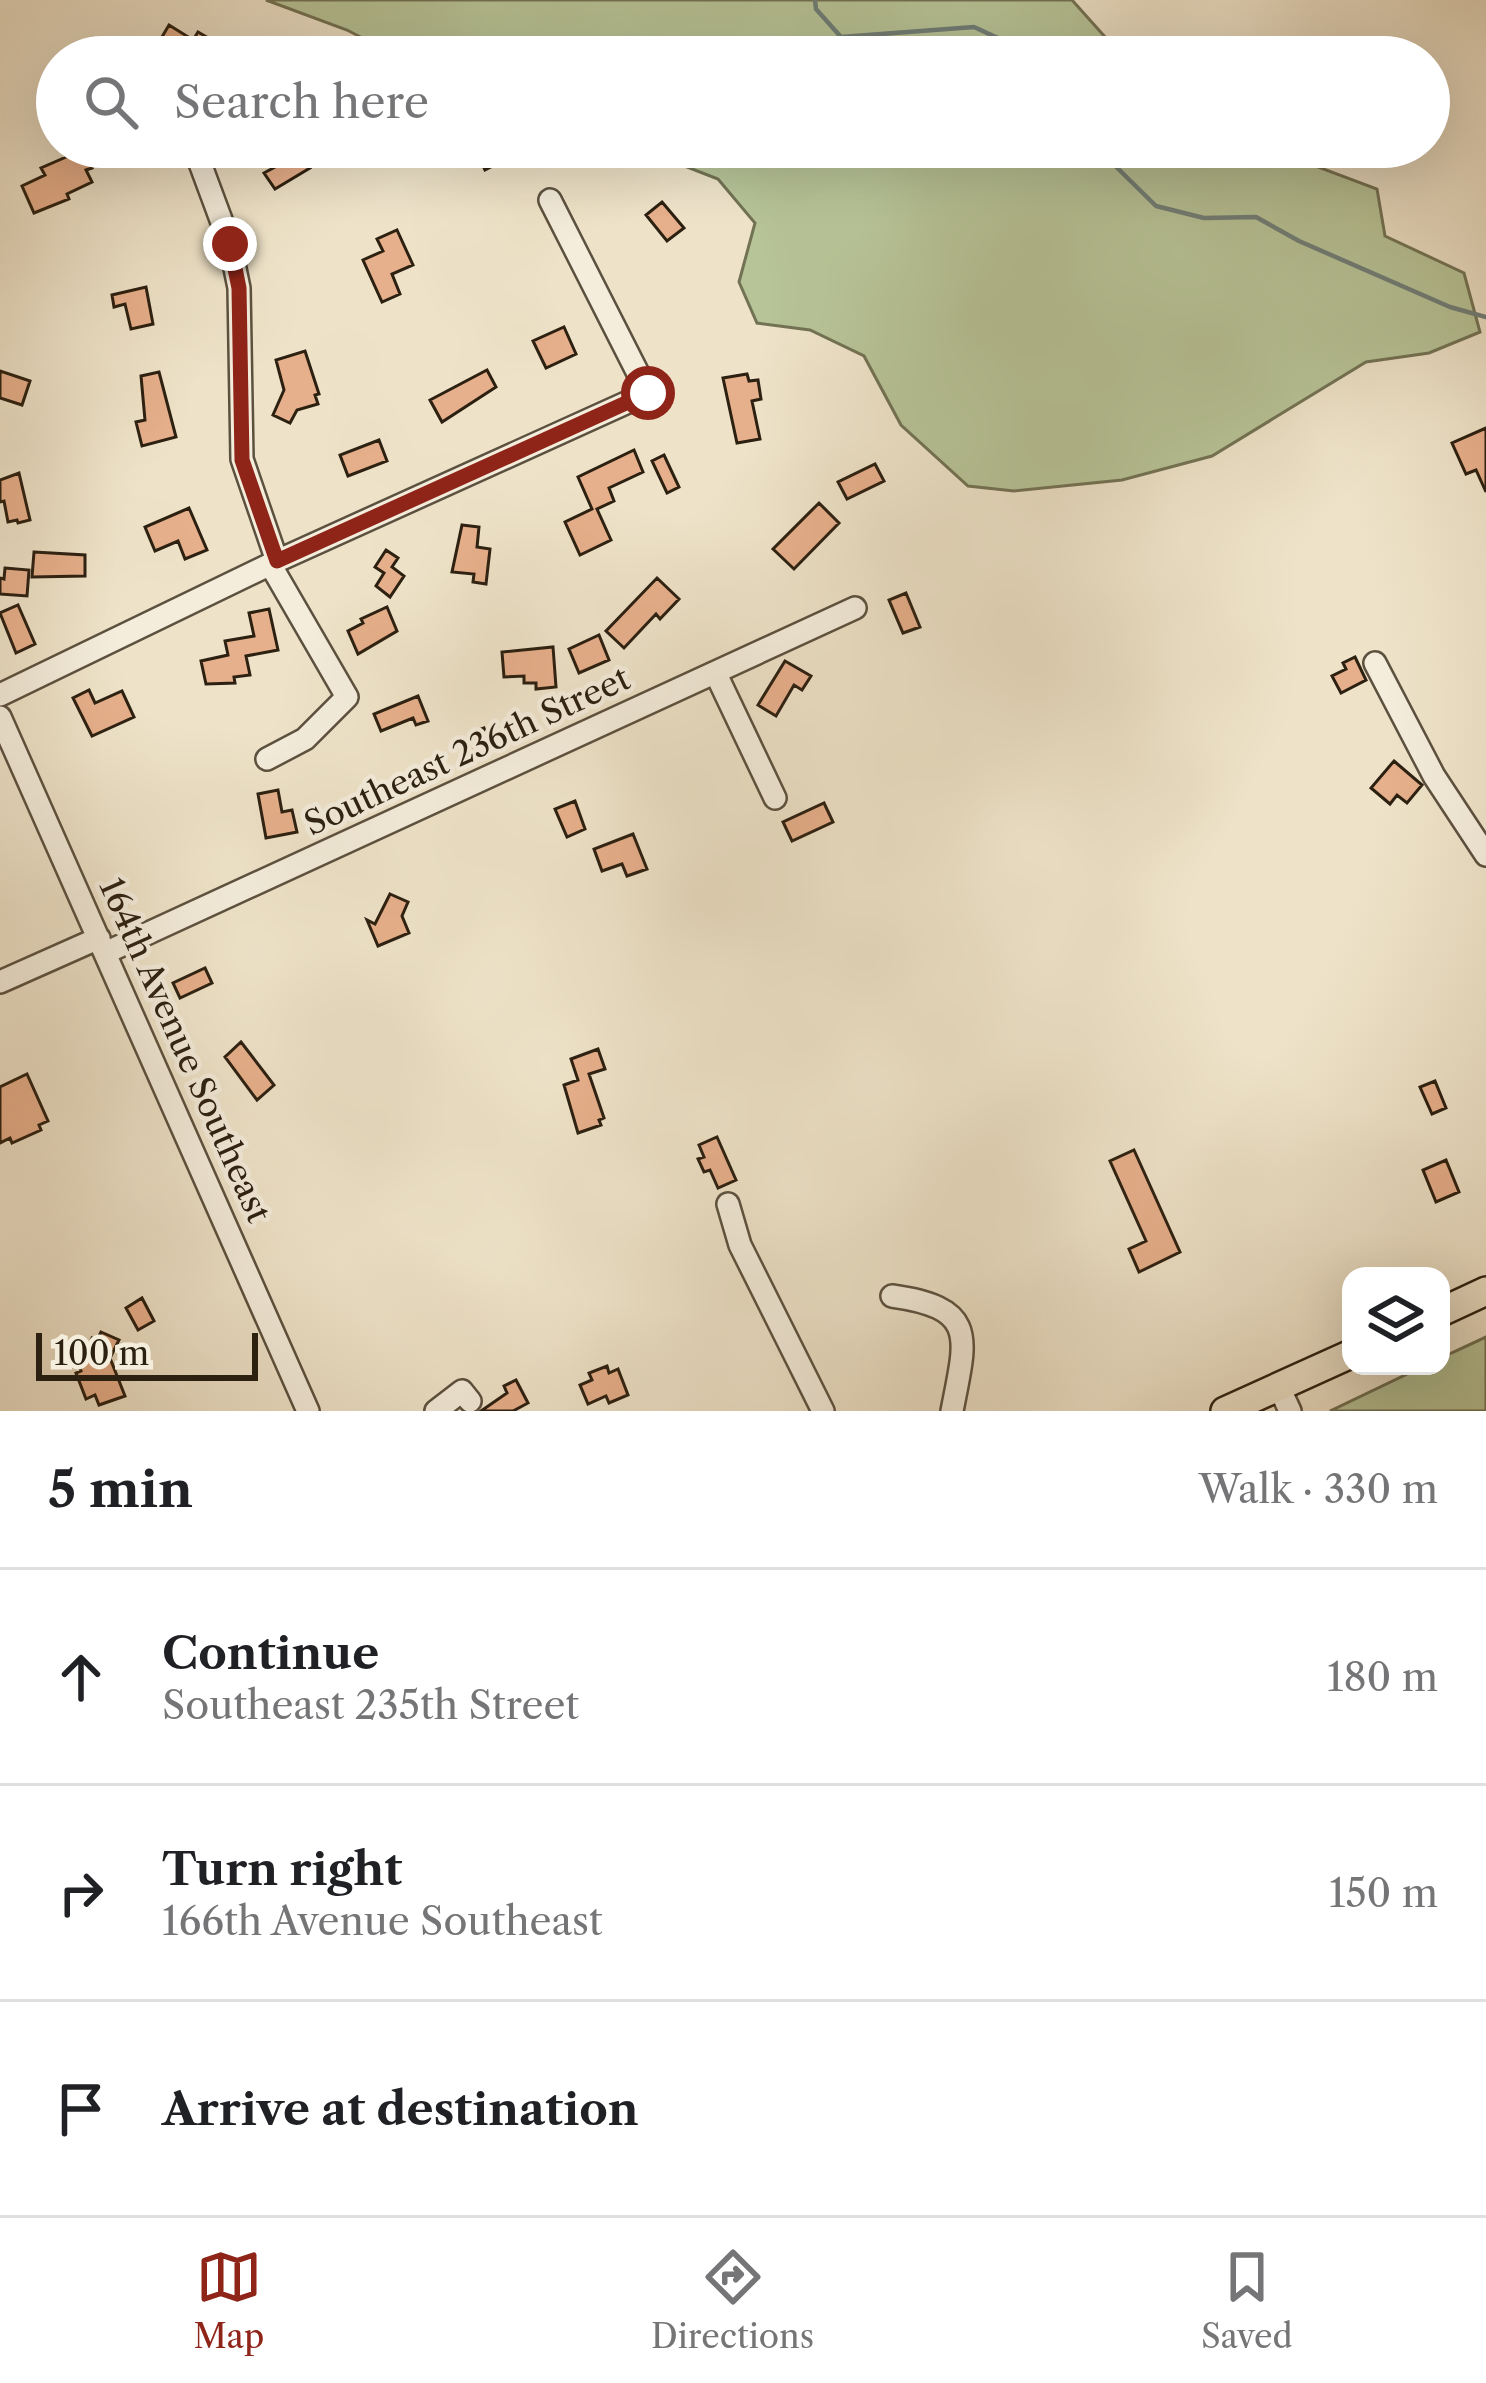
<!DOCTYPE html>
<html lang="en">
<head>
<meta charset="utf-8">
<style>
  :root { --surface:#fff; --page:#f6f6f6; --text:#202124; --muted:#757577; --line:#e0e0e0; --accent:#8f2418 }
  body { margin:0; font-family:"Libre Caslon Text",serif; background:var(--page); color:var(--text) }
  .controls { position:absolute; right:36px; bottom:36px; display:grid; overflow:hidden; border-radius:24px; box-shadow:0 12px 48px #0002 }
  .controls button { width:108px; height:108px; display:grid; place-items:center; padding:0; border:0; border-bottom:3px solid var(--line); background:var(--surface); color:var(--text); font:60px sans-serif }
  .scale { position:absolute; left:36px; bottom:30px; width:222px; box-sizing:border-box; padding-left:12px; border:6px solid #2c2011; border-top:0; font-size:33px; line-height:42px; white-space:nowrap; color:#2c2011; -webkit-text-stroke:9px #f4eddc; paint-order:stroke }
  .stop { position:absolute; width:36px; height:36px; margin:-27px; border:9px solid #8f2418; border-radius:50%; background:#fff }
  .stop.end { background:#8f2418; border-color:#fff; box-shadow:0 3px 12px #0008 }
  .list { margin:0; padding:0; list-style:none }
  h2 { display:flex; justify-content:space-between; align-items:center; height:156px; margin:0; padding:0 48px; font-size:51px }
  h2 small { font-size:39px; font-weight:400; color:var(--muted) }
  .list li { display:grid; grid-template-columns:78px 1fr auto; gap:36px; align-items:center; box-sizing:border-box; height:216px; padding:0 48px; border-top:3px solid var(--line) }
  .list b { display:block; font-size:45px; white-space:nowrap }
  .list p { margin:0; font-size:39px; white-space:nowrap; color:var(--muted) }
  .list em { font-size:39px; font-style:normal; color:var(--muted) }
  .icon { flex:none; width:66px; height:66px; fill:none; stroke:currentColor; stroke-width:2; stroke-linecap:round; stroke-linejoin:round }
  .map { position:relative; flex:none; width:1486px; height:1411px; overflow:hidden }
  .search { position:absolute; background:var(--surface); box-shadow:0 12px 48px #0002; left:36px; right:36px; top:36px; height:132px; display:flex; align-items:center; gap:30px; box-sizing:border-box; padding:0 42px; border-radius:66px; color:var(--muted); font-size:45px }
  .sheet { height:804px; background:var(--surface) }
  nav { display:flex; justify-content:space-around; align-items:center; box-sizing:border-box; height:168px; border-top:3px solid var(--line); background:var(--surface); font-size:33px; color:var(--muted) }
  nav a { display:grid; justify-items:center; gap:6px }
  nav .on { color:var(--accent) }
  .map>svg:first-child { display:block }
  .green { fill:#b7c498; stroke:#727254; stroke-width:3 }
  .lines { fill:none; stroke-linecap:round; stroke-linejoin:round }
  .stream { stroke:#6f7e78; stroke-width:4.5 }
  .building { fill:#e7b08c; stroke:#2c2011; stroke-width:3 }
  .minor-casing { stroke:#5c513f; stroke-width:26 }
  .major-casing { stroke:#2c2011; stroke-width:32 }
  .minor { stroke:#f4eddc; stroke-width:21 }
  .major { stroke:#eee3c9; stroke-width:27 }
  .route { stroke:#8f2418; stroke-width:15 }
  .labels { text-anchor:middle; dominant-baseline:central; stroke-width:9; stroke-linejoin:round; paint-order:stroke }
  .street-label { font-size:33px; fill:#2c2011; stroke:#f4eddc }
</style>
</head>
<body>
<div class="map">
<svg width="1486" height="1411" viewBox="0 0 1486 1411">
  <rect width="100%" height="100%" fill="#eee3c9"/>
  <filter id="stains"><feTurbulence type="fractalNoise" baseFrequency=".00167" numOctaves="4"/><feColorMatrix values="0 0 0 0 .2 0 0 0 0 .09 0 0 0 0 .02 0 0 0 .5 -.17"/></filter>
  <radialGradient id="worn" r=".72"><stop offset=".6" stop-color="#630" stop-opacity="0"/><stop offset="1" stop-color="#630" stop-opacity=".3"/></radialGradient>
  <path class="green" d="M266,0h806l51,57h-594l-64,-4 -6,4h-60l-52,-27z
    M645,147h620l112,42 8,47 79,37 16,59 -51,21 -63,9 -154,94 -90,24 -108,11 -46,-5 -67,-61 -37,-69 -54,-26 -53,-7 -18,-41 16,-59 -37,-44 -67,-26z
    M1486,1337v74h-156l94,-45h17v-8z"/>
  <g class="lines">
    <path class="stream" d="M815,0l1,9 25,28 133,-10 65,30
      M1096,147l60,59 48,12 52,-1 43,24 151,66 36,10"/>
  </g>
  <path class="building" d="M169,25l24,15 5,-8 12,7 -11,18h-15l-25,-15z
    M62,147h21l9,21 -6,2 6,12 -25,12 2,5 -35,14 -12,-27 23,-11 -4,-7 25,-11z
    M262,147h35l13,21 -35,21 -11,-16 11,-6z
    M450,147h45l7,14 -17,9 -9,-19 -20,10z
    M662,202l22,26 -17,13 -21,-26z
    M397,230l16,35 -21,9 8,20 -18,8 -19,-42 20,-9 -6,-12z
    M146,287l7,37 -22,5 -6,-25 -11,3 -2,-12z
    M564,327l12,27 -30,14 -13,-27z
    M305,351l14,43 -4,1 3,9 -21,6 -7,13 -17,-8 11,-25 -8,-30z
    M487,370l9,17 -54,35 -12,-22z
    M0,371l30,10 -8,24 -22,-7z
    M159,372l17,65 -34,9 -6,-24 9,-2 -4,-44z
    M747,374l2,7 9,-1 3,19 -9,2 8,38 -23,4 -14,-65z
    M1486,428v64l-10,-22 -10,4 -14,-31z
    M379,440l8,21 -39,15 -8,-21z
    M634,450l9,22 -34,16 5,13 -17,8 14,31 -31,15 -15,-33 27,-13 -14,-32z
    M664,455l15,32 -12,6 -15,-32z
    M875,464l9,17 -37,18 -9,-17z
    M19,473l11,47 -12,3 -1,-3 -9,2 -4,-21 -4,1v-22z
    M819,503l20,20 -45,46 -21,-20z
    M189,508l18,42 -22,9 -7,-18 -23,10 -10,-24z
    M462,525l17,2 -2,20 13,2 -4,35 -13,-2 1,-8 -22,-2z
    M386,550l12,8 -6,9 12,9 -14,21 -14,-11 8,-13 -9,-6z
    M34,552l51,3v21l-53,1z
    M5,568l24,2 -2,26 -27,-2v-16l4,1z
    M657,578l22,21 -19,20 -4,-5 -32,34 -18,-17z
    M906,593l14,34 -17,6 -14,-33z
    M18,605l17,39 -19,9 -16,-40z
    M387,607l10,24 -39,23 -10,-23 15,-8 -2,-4z
    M269,609l9,41 -32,6 4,19 -16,2 1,6 -29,1 -5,-23 27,-6 -3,-14 29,-5 -5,-23z
    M599,635l10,25 -30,13 -10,-24z
    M553,647l3,40 -20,2v-6h-12v-7l-20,1 -2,-25z
    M1355,657l11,23 -25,13 -9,-17 14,-7 -3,-6z
    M785,661l26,15 -9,14 -8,-5 -18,31 -18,-11z
    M89,690l6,13 27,-12 12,26 -42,19 -19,-38z
    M418,696l10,25 -12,4 -3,-7 -32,13 -7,-17z
    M484,728l9,21 -23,9 -7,-16 10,-4 -2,-5z
    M1394,761l28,24 -15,18 -10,-8 -7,9 -19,-16z
    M278,790l4,22 10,-2 5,22 -31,6 -8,-44z
    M575,801l10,28 -18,8 -12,-28z
    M824,803l9,19 -41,19 -9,-19z
    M633,834l14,35 -20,7 -5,-12 -20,7 -8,-22z
    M390,894l18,8 -6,14 7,17 -31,13 -11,-26 8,4z
    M205,968l7,15 -32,15 -7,-15z
    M241,1042l33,43 -17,15 -32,-43z
    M598,1049l7,20 -16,5 15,44 -5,2 2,5 -23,8 -14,-48 14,-5 -7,-21z
    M27,1074l21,47 -9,4 2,5 -29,13 -2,-5 -10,5v-56z
    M1435,1081l11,27 -14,6 -12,-27z
    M717,1137l19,43 -18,8 -8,-18 -6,2 -6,-13 6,-2 -5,-12z
    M1134,1150l46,102 -41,20 -10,-23 17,-8 -36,-80z
    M1446,1160l13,32 -23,10 -13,-32z
    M142,1298l12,23 -16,9 -12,-22z
    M101,1332l18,8 -9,18 15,38 -26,9 -4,-10 -9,4 -10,-26 5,-2 -5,-12 8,-3 8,-18 5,2z
    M607,1366l2,7 9,-4 10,26 -19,8 -3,-7 -18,8 -8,-19 12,-5 -3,-7z
    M516,1380l12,23 -15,8h-32l26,-18 -3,-7z"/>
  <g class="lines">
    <g class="minor-casing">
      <path id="minor" d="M194,147l36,97 9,44 3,171 35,102
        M1375,663l59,113 52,79
        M716,674l59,124
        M0,695l277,-134 371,-168 -98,-193
        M0,717l308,694
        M267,759l38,-20 42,-42 -77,-133
        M105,953l750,-345
        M0,982l99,-44
        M728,1204l12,41 83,166
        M892,1296c87,12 74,42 60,115
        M1279,1387l11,24
        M436,1411l26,-20 8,10"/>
    </g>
    <g class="major-casing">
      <path id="major" d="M1441,1312l45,-21
        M1225,1411l126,-57"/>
    </g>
    <use href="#minor" class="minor"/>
    <use href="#major" class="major"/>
  </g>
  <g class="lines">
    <path class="route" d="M230,244l9,44 3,172 35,101 371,-168"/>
  </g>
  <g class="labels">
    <g class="street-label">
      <text transform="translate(467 751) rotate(-25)">Southeast 236th Street</text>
      <text transform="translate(185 1050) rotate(66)">164th Avenue Southeast</text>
    </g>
  </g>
  <rect width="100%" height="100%" filter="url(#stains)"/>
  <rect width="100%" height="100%" fill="url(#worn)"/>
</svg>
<div class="controls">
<button><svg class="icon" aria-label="layers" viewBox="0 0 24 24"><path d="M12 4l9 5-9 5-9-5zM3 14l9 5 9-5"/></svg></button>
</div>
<div class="scale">100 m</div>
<div class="stop" style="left:648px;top:393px"></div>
<div class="stop end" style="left:230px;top:244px"></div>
<div class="search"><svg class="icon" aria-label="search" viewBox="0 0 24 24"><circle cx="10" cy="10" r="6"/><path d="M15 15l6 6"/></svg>Search here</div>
</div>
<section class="sheet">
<h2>5 min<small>Walk · 330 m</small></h2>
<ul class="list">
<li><svg class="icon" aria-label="ahead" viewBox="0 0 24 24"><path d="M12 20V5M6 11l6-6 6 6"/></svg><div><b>Continue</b><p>Southeast 235th Street</p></div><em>180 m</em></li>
<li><svg class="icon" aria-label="right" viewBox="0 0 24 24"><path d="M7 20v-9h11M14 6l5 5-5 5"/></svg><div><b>Turn right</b><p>166th Avenue Southeast</p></div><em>150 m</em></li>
<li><svg class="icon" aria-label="arrive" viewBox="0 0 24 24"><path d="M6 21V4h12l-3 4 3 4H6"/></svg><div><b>Arrive at destination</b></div></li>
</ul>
</section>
<nav>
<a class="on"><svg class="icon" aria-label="map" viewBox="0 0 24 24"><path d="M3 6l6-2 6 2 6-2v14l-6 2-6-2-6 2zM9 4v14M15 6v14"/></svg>Map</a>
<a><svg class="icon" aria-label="directions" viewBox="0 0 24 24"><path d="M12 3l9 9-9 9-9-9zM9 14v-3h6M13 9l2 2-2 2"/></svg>Directions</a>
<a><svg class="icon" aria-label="saved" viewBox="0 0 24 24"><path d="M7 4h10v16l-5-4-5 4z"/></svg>Saved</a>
</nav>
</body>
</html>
